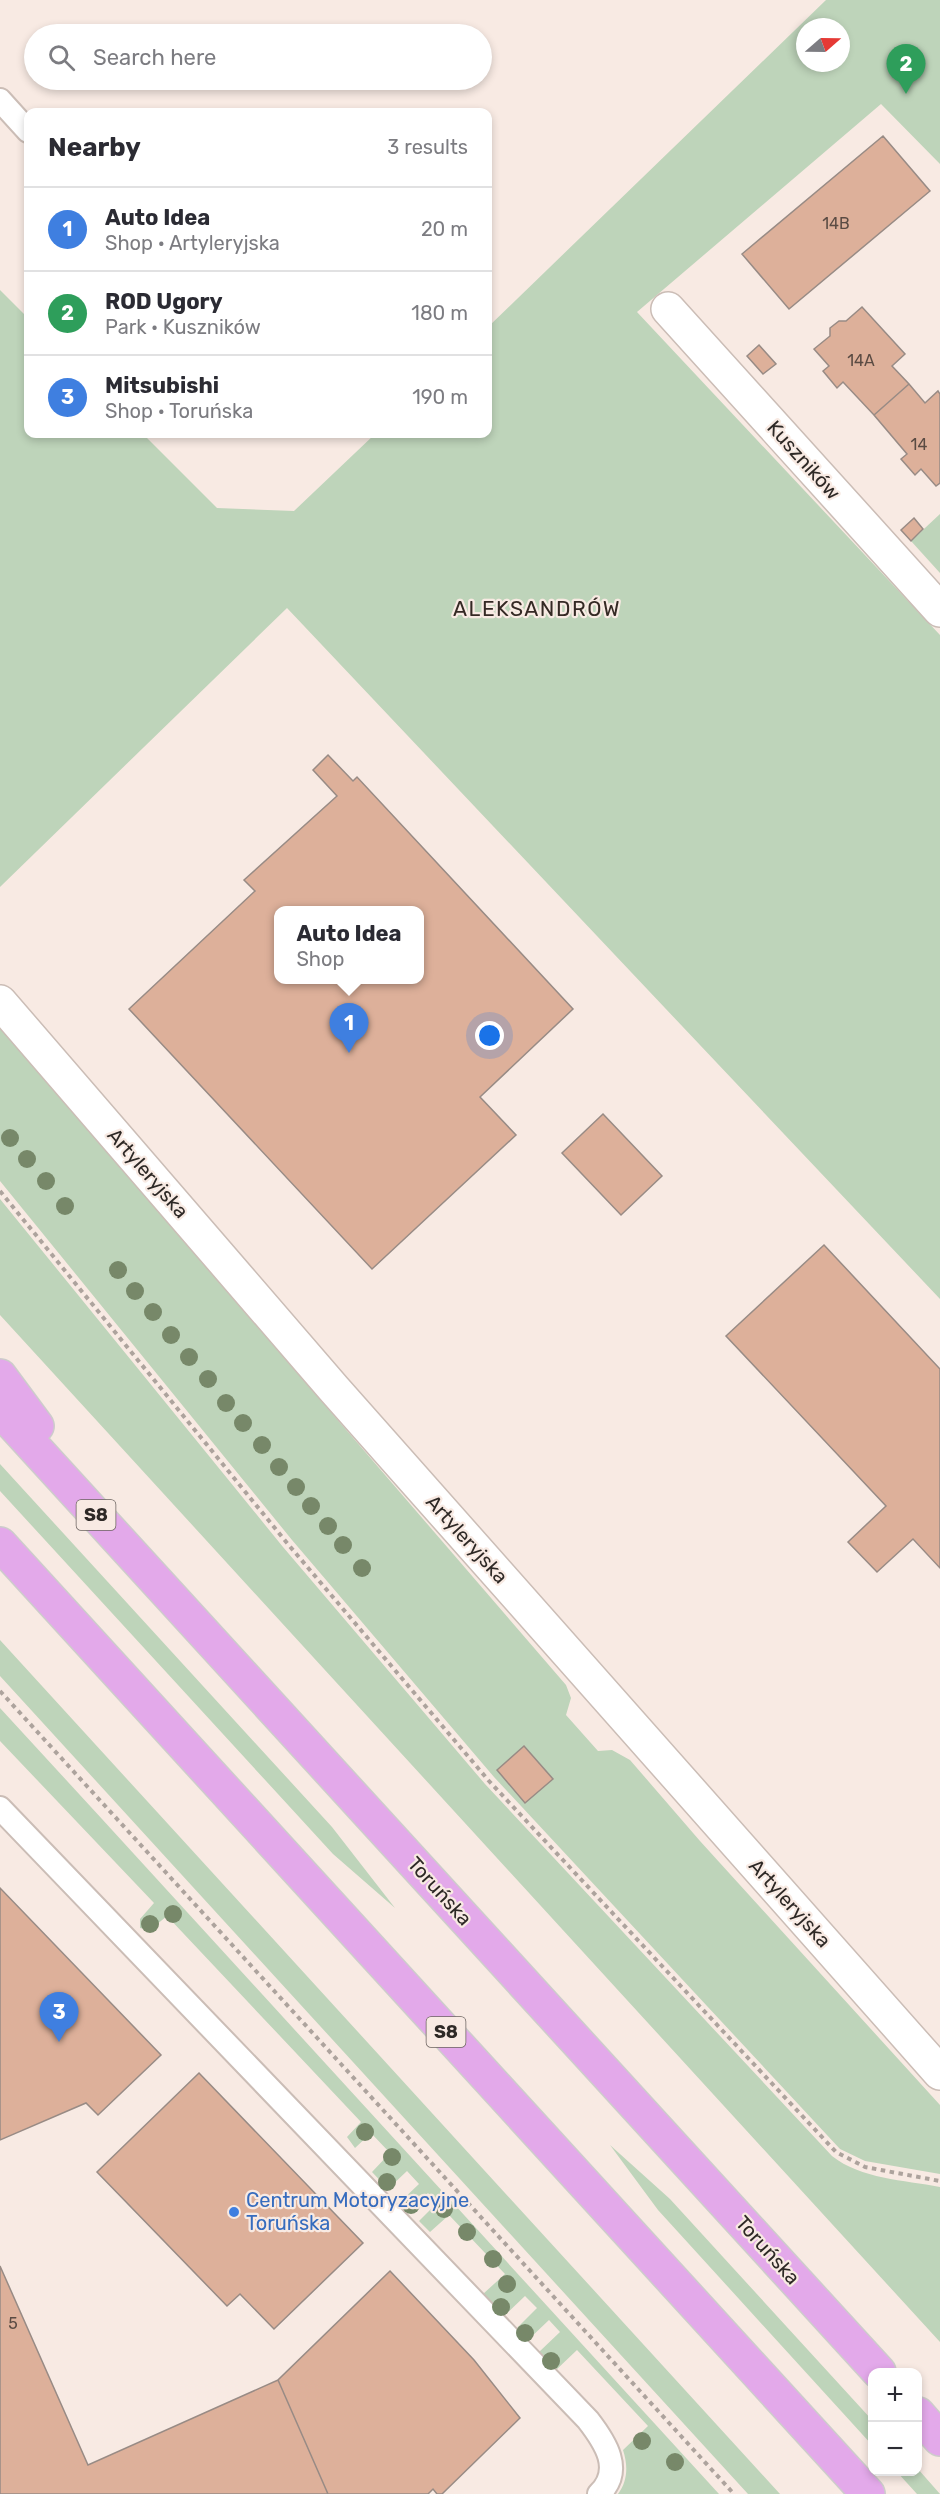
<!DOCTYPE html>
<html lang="en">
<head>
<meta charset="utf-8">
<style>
  :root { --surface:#fff; --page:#f7f7f7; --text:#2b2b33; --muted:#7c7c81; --line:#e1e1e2; --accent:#a13fa5 }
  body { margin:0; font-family:Rubik,sans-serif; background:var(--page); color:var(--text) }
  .controls { position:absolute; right:18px; bottom:18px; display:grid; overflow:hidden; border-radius:12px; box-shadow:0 3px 9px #0003 }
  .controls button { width:54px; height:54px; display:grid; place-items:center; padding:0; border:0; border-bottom:2px solid var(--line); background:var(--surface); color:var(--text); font:30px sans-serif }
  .compass { position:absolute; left:796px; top:18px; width:54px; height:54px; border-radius:50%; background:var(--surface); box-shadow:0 3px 9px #0003; rotate:70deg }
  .you { position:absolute; left:490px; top:1036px; width:21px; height:21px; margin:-15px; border:4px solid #fff; border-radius:50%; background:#1a73e8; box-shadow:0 0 0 9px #1a73e833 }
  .badge { display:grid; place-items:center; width:39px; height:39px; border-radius:50%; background:var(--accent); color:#fff; font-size:20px; font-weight:700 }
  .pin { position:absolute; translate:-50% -50px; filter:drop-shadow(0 2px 3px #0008) }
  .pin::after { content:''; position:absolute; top:32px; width:21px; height:18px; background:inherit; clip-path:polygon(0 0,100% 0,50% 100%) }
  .popup { position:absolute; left:274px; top:906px; width:150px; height:78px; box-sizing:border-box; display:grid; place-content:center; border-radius:12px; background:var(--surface); filter:drop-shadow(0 2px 4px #0005); font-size:20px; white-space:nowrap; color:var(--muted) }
  .popup b { font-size:22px; color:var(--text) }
  .popup::after { content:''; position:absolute; left:50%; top:100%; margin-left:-12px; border:12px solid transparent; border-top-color:var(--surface) }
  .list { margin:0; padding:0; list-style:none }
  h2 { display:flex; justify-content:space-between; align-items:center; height:78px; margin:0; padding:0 24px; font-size:26px }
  h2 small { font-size:20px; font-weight:400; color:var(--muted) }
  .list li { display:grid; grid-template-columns:39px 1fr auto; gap:18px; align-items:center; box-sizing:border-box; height:84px; padding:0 24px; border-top:2px solid var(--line) }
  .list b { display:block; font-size:22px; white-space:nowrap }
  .list p { margin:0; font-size:20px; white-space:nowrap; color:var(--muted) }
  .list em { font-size:20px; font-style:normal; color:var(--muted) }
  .icon { flex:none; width:33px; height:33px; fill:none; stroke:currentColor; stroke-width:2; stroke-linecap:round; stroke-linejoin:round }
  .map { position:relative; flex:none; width:940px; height:2494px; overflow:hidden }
  .search { position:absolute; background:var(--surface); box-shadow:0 3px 9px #0003; left:24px; top:24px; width:468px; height:66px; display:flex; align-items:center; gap:15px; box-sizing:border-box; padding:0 21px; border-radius:33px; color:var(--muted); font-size:22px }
  .panel { position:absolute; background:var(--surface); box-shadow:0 3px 9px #0003; left:24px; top:108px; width:468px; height:330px; border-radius:12px }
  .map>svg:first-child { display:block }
  .green { fill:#bed4ba; fill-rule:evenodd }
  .building { fill:#ddb09a; stroke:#988b85; stroke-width:1.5; fill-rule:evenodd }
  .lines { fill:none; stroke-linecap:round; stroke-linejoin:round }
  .lane-casing { stroke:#cbbdb6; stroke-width:26 }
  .street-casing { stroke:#cbbdb6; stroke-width:36 }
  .highway-casing { stroke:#cdcccb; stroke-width:36 }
  .path { stroke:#ada39d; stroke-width:4; stroke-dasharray:4.5 4.5; stroke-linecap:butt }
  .lane { stroke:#fff; stroke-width:22 }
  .street { stroke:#fff; stroke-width:33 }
  .highway { stroke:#e3a9ea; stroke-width:33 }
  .tree { fill:#778869 }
  .shop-dot { fill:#3f7fe0; stroke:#f8eae3; stroke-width:2 }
  .labels { text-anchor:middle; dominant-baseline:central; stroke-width:4.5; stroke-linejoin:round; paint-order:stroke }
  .number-label { font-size:16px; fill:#5a4b43 }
  .shield { fill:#f8eae3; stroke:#6b635f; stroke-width:1.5 }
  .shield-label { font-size:18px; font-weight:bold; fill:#2e2926 }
  .street-label { font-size:20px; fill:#2e2926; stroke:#f8eae3 }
  .shop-label { font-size:20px; fill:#366cbe; stroke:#f8eae3; text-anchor:start }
  .neighbourhood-label { font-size:21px; letter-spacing:1.5px; fill:#342924; stroke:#f8eae3 }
</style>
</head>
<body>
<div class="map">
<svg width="940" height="2494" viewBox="0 0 940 2494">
  <rect width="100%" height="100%" fill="#f8eae3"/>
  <path class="green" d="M826,0h114v164l-59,-60 -244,208 303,323v664l-653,-691 -287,279v-597l28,28v116h115l74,74 77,3 81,-77h113v-107zM805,27h36v36h-36z
    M940,514v59l-29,-32z
    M0,1028l566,657 5,13 -5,17 32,36 14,-1 18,10 70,81 240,264v69l-75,-13 -25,-12 -346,-372 -202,-237 -292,-359z
    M0,1199l283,348 202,237 347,372c29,23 72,24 108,31v155l-940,-1027z
    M0,1464l332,363 63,81 -62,-54 -333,-363z
    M0,1640l780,854h-32l-748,-818z
    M0,1708l102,111 617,675h-101c10,-13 10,-29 5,-44l25,-24 -71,-76 -21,20 -17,-18 21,-20 -11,-12 -21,20 -12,-11 21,-21 -12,-12 -21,20 -21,-22 22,-20 -56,-59 -19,17 -11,-11 18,-18 -9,-10 -19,18 -9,-9 19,-18 -12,-13 -19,18 -16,-17 18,-19 -19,-20 -16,15 -8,-11 14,-15 -194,-206 -17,14 -10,-2v-9l14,-16 -154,-162z
    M610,2145l60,54 202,221v25l-214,-235z
    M918,2469l22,25h-23l-20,-22h21z"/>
  <path class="building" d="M883,136l47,55 -141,118 -47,-55z
    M862,307l43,47 -13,12 17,18 -35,31 -31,-33 -6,6 -14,-17 6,-5 -15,-17 16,-13v-8l9,-7h7z
    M759,345l17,19 -13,10 -16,-18z
    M909,384l16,19 13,-12 2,3v89l-4,3 -15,-17 -6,6 -14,-16 6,-5 -33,-39z
    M914,518l9,11 -12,12 -10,-11z
    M328,755l25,26 4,-4 216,232 -93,88 36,38 -144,134 -243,-260 126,-118 -11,-11 93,-84 -24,-26zM278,910h141v70h-141z
    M603,1114l59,62 -41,39 -59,-62z
    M824,1245l116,124v199l-27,-29 -36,33 -29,-30 38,-36 -160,-170z
    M524,1746l29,33 -28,24 -28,-33z
    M0,1888l161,167 -63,60 -12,-12 -86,37z
    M199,2073l164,170 -89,86 -34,-35 -13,12 -130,-134z
    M0,2266l88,199 190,-85 50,114h-328z
    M390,2271l84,89 46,58 -78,76h-5l-4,-5 -5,5h-100l-50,-114z"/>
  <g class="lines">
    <g class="lane-casing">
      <path id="lane" d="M0,100l28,31
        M0,1808l588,612c17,22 36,50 11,74"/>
    </g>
    <g class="street-casing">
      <path id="street" d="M668,309l272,301
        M0,1002l334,387 606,684"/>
    </g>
    <g class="highway-casing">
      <path id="highway" d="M0,1376l37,50
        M0,1410l879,962
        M0,1544l868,950
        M918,2414l22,25"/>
    </g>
    <path class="path" d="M0,1191l287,352 202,238 347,371 29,15 75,14
      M0,1691l734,803"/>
    <use href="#lane" class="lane"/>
    <use href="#street" class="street"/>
    <use href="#highway" class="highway"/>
  </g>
  <g class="tree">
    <circle cx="10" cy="1138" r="9"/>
    <circle cx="27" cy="1159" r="9"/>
    <circle cx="46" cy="1181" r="9"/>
    <circle cx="65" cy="1206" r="9"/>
    <circle cx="118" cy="1270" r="9"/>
    <circle cx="135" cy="1291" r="9"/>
    <circle cx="153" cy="1312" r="9"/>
    <circle cx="171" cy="1335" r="9"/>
    <circle cx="189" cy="1357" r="9"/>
    <circle cx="208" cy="1379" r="9"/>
    <circle cx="226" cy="1403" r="9"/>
    <circle cx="243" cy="1423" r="9"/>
    <circle cx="262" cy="1445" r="9"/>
    <circle cx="279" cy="1467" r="9"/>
    <circle cx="296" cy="1487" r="9"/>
    <circle cx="311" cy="1506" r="9"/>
    <circle cx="328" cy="1526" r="9"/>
    <circle cx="343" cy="1545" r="9"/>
    <circle cx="362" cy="1568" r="9"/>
    <circle cx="173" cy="1914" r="9"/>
    <circle cx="150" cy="1924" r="9"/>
    <circle cx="365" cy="2132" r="9"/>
    <circle cx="392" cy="2157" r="9"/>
    <circle cx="387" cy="2182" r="9"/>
    <circle cx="411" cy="2205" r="9"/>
    <circle cx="444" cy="2209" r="9"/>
    <circle cx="467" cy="2232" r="9"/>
    <circle cx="493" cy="2259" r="9"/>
    <circle cx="507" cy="2284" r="9"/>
    <circle cx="501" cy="2307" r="9"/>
    <circle cx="525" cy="2333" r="9"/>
    <circle cx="551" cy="2361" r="9"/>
    <circle cx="642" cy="2441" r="9"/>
    <circle cx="675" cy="2462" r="9"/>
  </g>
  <circle class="shop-dot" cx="234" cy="2212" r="6"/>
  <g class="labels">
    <g class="number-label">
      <text x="836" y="223">14B</text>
      <text x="861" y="360">14A</text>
      <text x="919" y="444">14</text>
      <text x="13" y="2323">5</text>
    </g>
    <g class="shield">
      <rect x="76.5" y="1500" width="39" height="30" rx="4.5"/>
      <rect x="426.5" y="2017" width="39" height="30" rx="4.5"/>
    </g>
    <g class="shield-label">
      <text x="96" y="1515">S8</text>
      <text x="446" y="2032">S8</text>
    </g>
    <g class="street-label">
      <text transform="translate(804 460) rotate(48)">Kuszników</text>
      <text transform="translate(148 1173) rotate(49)">Artyleryjska</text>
      <text transform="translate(467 1539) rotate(48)">Artyleryjska</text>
      <text transform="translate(440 1891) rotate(48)">Toruńska</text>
      <text transform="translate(790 1903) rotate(48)">Artyleryjska</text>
      <text transform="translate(768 2250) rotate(48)">Toruńska</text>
    </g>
    <g class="shop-label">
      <text x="246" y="2200">Centrum Motoryzacyjne<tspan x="246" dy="23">Toruńska</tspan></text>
    </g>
    <g class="neighbourhood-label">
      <text x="537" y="608">ALEKSANDRÓW</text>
    </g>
  </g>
</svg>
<div class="controls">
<button>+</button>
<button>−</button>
</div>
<svg class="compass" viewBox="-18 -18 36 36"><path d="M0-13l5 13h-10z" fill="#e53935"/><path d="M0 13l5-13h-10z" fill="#7c7c81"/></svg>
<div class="you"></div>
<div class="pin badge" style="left:349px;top:1053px;background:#3f7fe0">1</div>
<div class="popup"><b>Auto Idea</b>Shop</div>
<div class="pin badge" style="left:906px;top:94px;background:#2e9e5b">2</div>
<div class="pin badge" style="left:59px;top:2042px;background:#3f7fe0">3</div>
<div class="search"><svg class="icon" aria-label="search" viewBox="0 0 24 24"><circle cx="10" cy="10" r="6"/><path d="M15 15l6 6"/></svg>Search here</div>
<section class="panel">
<h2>Nearby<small>3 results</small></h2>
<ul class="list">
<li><span class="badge" style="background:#3f7fe0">1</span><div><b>Auto Idea</b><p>Shop · Artyleryjska</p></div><em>20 m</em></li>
<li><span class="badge" style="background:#2e9e5b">2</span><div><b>ROD Ugory</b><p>Park · Kuszników</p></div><em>180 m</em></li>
<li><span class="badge" style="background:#3f7fe0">3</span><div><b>Mitsubishi</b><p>Shop · Toruńska</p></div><em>190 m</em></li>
</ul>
</section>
</div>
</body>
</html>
